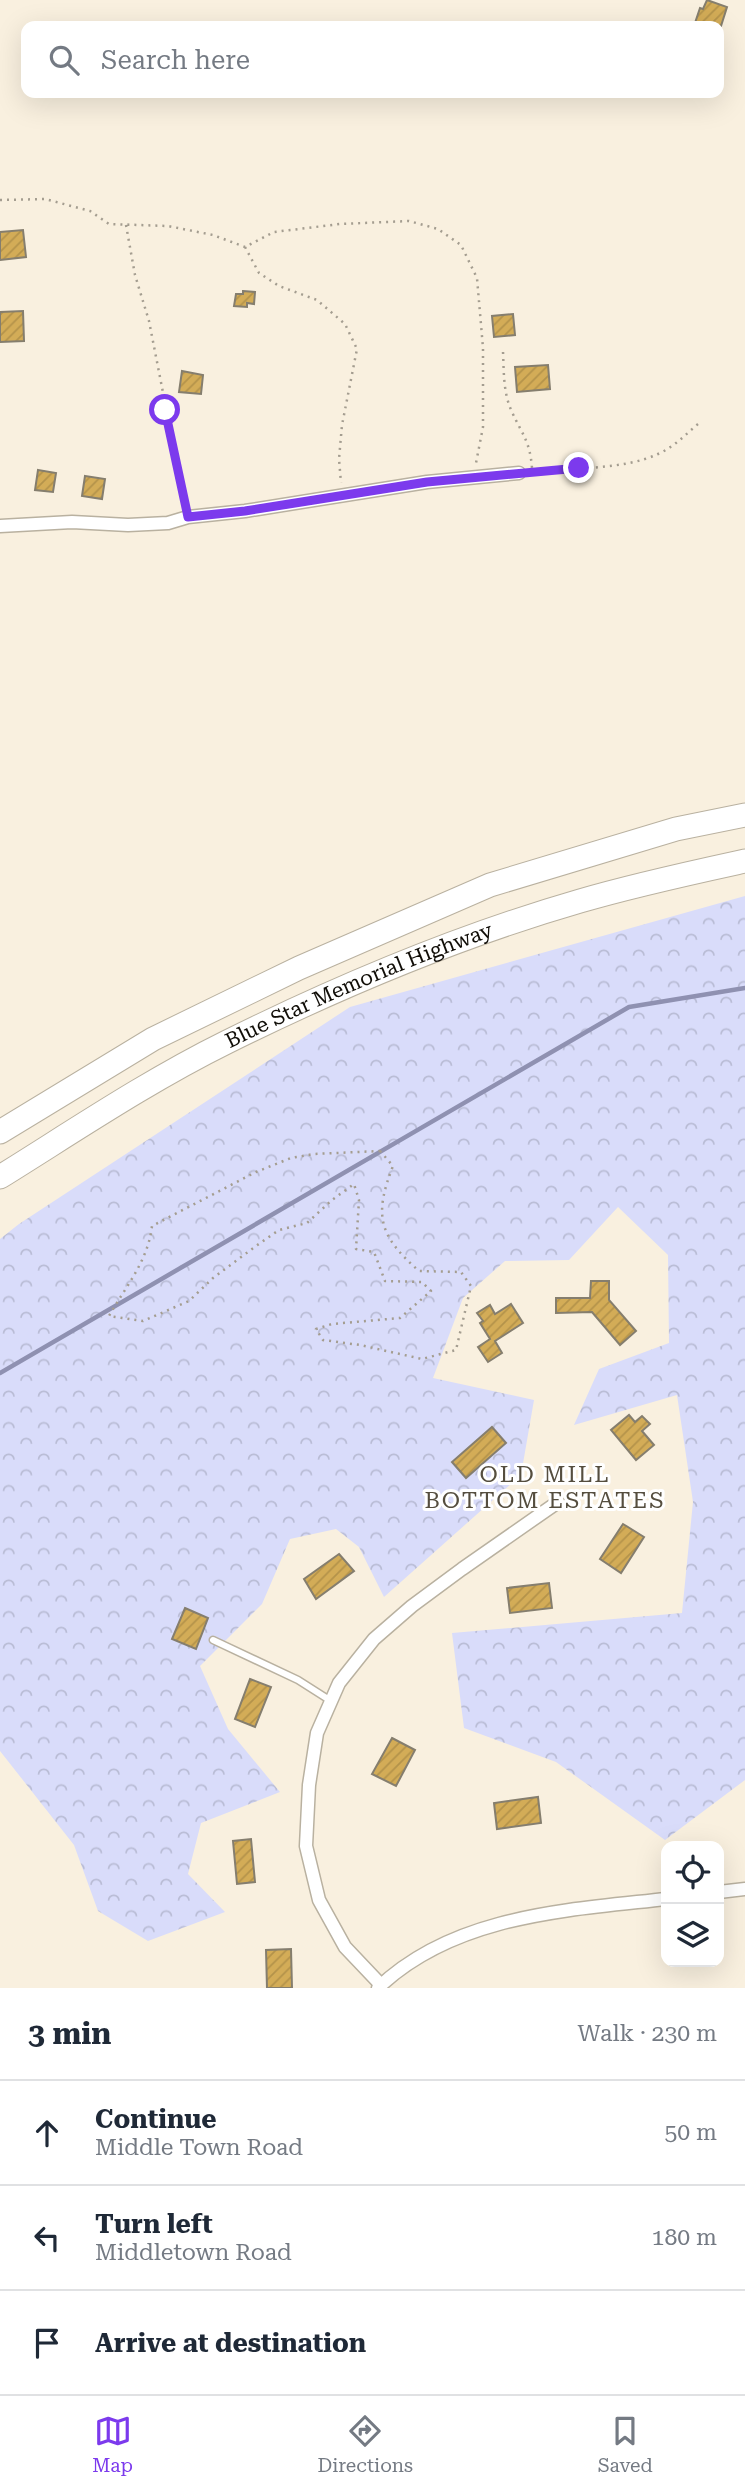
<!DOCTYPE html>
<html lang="en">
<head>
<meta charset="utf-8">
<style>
  :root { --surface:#fff; --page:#f2f2f3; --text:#1f2937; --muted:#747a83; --line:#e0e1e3; --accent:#7c3aed }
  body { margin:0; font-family:"Roboto Serif",serif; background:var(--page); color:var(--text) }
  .controls { position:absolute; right:21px; bottom:21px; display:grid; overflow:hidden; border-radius:14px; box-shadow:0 7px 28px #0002 }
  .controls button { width:63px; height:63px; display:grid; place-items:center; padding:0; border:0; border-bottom:2px solid var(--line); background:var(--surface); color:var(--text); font:35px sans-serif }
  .stop { position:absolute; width:21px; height:21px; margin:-16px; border:5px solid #7c3aed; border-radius:50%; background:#fff }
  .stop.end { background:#7c3aed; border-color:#fff; box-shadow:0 2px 7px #0008 }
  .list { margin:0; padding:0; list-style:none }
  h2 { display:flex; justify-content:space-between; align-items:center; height:91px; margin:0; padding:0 28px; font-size:30px }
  h2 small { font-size:23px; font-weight:400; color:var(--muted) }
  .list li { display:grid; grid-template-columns:46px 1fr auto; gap:21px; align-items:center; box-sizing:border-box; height:105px; padding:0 28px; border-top:2px solid var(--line) }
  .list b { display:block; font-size:26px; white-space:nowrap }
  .list p { margin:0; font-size:23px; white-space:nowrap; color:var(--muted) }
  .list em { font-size:23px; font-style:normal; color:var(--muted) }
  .icon { flex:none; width:38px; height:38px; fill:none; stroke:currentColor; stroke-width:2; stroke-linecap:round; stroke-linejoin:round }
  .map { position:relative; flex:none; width:745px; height:1988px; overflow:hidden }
  .search { position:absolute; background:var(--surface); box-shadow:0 7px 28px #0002; left:21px; right:21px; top:21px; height:77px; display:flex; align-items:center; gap:18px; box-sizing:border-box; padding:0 24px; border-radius:14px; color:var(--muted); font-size:26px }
  .sheet { height:406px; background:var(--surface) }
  nav { display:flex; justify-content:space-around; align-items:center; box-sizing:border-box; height:98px; border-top:2px solid var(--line); background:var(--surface); font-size:19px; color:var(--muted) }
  nav a { display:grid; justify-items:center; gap:4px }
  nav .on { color:var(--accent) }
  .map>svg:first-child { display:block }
  .forest { fill:url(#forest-crowns) }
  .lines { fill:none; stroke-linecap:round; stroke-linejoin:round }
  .stream { stroke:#8f91b1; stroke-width:4.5 }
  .building { fill:url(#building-hatch); stroke:#857e6e; stroke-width:2 }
  .service-casing { stroke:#b9b1a0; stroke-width:9 }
  .minor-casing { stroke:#b9b1a0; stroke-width:15 }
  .motorway-casing { stroke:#b9b1a0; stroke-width:25 }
  .path { stroke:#a49d90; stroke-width:2.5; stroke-dasharray:2 5; stroke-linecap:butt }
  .service { stroke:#fff; stroke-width:6 }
  .minor { stroke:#fff; stroke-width:12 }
  .motorway { stroke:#fff; stroke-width:23 }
  .route { stroke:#7c3aed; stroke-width:9 }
  .labels { text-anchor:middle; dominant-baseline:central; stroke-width:6; stroke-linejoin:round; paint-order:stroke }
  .street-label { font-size:21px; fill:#100d07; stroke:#fff }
  .neighbourhood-label { font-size:23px; letter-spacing:2px; fill:#554e3f; stroke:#fff }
</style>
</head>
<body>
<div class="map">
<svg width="745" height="1988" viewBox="0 0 745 1988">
  <defs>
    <pattern id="forest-crowns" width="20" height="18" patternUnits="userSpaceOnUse" patternTransform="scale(1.75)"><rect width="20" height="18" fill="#d9dcfa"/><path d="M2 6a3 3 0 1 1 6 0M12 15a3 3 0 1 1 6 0" fill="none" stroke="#b9bcd5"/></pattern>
    <pattern id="building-hatch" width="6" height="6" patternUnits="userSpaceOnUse" patternTransform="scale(1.75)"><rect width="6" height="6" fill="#d3ac57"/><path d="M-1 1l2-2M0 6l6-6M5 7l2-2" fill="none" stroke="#b4934a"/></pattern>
  </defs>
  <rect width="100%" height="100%" fill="#f9f0df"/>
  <path class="forest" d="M745,896v884l-80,60 -109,-78 -92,-34 -12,-95 230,-20 11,-111 -16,-107 -103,30 25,-56 70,-26 -1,-88 -50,-48 -49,53 -64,1 -42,37 -30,80 101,22 -13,75 -137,122 -25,-50 -23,-18 -46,10 -28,65 -62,62 28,63 52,63 -79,31 -13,51 37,38 -77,29 -50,-30 -24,-66 -74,-94v-512l19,-15 331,-217z"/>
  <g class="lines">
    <path class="stream" d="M0,1373l629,-366 116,-19"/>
  </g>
  <path class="building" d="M707,0l20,7 -6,19h-27l6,-18 3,1z
    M23,230l3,27 -26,3v-28z
    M243,291l12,1 -1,12 -7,-1v4l-13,-1 2,-12h7z
    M23,311l1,30 -24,1v-30z
    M513,314l2,21 -21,2 -2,-21z
    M548,365l2,24 -33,3 -2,-25z
    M182,371l21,4 -2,19 -22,-2z
    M38,470l18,3 -3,19 -18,-2z
    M85,476l20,3 -3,20 -20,-3z
    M591,1281h18v19l27,31 -16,14 -28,-33 -36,1v-15h34z
    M511,1304l12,19 -28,18 7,12 -14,9 -10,-15 12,-8 -10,-16 3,-2 -6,-8 13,-8 5,9z
    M629,1415l6,7 7,-6 8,8 -8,7 12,14 -18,15 -25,-30z
    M492,1427l14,16 -40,35 -14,-16z
    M623,1524l21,13 -23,36 -21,-14z
    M339,1554l15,17 -38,28 -12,-20z
    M549,1583l3,25 -42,5 -3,-25z
    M185,1608l23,10 -12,31 -24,-10z
    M250,1679l21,8 -16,40 -20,-8z
    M392,1738l23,12 -19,36 -24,-12z
    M538,1797l3,26 -44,6 -3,-26z
    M251,1839l4,43 -18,2 -4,-43z
    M291,1949l1,39h-25l-1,-38z"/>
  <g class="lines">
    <g class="service-casing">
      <path id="service" d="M213,1640l85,40 33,21"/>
    </g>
    <g class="minor-casing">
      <path id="minor" d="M0,526l72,-4 56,3 40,-2 20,-6 57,-6 182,-29 92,-9
        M719,1892l26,-3
        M381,1985l-36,-38 -26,-47 -13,-54 3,-61 8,-52 22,-50 35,-44 38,-33 50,-37 96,-67
        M378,1988c76,-73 190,-78 288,-89"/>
    </g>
    <g class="motorway-casing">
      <g id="motorway">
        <path d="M0,1132l153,-93 146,-71 191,-83 186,-56 69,-14"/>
        <path id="s1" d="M0,1177c74,-46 148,-96 227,-135 113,-56 232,-106 353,-141 54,-16 110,-28 165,-40"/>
      </g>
    </g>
    <path class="path" d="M0,200l45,-1 45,12 19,13 59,2 45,9 32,12 29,-15 66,-8 69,-3 29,8 23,16 16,33 6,70v79l-7,36
      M126,225l9,50 14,46 36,184
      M245,247l14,26 20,13 38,14 28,24 12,25 -15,76 -3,34 2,24
      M503,352c1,20 0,41 9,60 10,22 18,29 20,56
      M533,471c37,-3 91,-1 125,-17 16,-7 27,-19 40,-30
      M380,1151l13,15c-19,49 -15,69 26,105l42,1 10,14 -15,64 -34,9 -62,-14 -37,-5 -7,-11 16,-5 68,-6 31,-27 -9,-9 -37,-1 -11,-29 -18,-3 3,-49 -5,-16 -22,16 -25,23 -28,7 -23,16 -43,32 -24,23 -46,20 -34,-5c17,-30 39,-55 43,-90l104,-54 35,-14 23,-4z"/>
    <use href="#service" class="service"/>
    <use href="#minor" class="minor"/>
    <use href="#motorway" class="motorway"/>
  </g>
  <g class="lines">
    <path class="route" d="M165,410l23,107 57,-6 182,-29 152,-14"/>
  </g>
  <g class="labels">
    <g class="street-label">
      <text stroke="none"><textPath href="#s1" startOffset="408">Blue Star Memorial Highway</textPath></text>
    </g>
    <g class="neighbourhood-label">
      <text x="545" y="1474">OLD MILL<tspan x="545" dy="26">BOTTOM ESTATES</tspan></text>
    </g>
  </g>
</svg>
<div class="controls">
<button><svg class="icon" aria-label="locate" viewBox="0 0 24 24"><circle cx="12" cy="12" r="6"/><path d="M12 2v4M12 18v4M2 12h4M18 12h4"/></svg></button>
<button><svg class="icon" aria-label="layers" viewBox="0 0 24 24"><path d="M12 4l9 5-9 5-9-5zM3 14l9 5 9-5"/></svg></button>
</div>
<div class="stop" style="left:165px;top:410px"></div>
<div class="stop end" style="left:579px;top:468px"></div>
<div class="search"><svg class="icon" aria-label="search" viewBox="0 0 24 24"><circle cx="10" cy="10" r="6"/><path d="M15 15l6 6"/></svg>Search here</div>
</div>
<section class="sheet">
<h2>3 min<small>Walk · 230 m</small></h2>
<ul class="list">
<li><svg class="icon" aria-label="ahead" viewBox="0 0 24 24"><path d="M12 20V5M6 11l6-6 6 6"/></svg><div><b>Continue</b><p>Middle Town Road</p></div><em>50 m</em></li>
<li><svg class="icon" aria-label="left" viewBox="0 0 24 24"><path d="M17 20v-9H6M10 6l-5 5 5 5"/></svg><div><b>Turn left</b><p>Middletown Road</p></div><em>180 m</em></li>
<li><svg class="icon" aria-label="arrive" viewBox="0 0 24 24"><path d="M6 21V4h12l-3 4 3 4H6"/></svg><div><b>Arrive at destination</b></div></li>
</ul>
</section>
<nav>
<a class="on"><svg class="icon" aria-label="map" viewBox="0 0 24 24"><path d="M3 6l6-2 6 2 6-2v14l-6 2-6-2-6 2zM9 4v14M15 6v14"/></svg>Map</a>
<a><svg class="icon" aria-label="directions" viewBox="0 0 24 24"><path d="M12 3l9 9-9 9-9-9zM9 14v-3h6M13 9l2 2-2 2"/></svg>Directions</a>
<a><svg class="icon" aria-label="saved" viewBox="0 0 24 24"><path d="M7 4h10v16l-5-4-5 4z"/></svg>Saved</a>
</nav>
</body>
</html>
